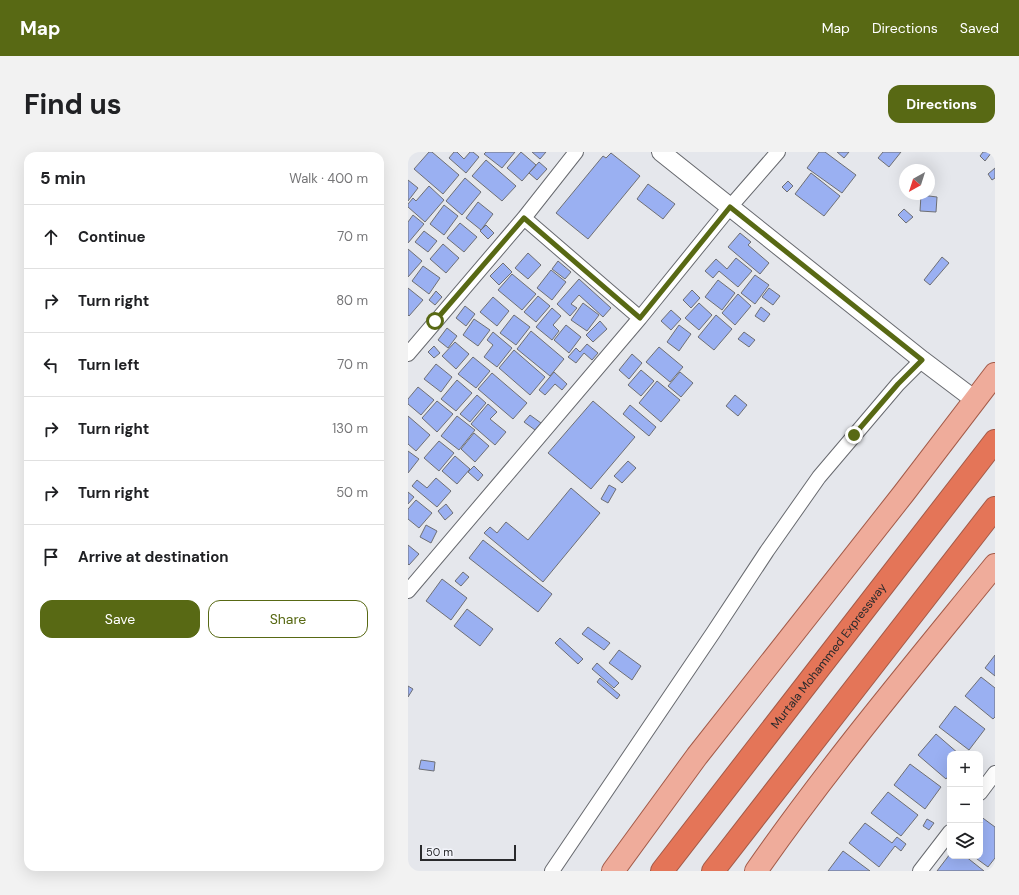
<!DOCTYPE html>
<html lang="en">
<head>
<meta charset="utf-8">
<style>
  :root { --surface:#fff; --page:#f2f2f2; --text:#202124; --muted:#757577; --line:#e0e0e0; --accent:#586914 }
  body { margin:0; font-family:"DM Sans",sans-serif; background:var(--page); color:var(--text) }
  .controls { position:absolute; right:12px; bottom:12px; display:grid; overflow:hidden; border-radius:8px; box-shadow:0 4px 16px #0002 }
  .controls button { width:36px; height:36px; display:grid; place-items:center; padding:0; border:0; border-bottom:1px solid var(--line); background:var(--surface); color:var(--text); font:20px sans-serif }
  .compass { position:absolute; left:491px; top:12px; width:36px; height:36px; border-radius:50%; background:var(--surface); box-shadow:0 4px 16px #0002; rotate:219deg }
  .scale { position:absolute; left:12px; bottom:10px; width:96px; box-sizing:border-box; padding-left:4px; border:2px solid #292a2c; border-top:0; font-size:11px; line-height:14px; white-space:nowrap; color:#292a2c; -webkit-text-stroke:3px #f2f4fa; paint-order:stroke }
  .stop { position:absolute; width:12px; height:12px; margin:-9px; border:3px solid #586914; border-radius:50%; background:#fff }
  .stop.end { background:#586914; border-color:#fff; box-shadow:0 1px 4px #0008 }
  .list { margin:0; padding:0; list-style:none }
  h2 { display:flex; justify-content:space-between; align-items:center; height:52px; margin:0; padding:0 16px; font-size:17px }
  h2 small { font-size:13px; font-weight:400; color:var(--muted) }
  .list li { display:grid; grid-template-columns:26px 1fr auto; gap:12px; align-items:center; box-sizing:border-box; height:64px; padding:0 16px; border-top:1px solid var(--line) }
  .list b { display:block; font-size:15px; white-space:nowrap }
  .list em { font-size:13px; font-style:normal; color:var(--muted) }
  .actions { display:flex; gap:8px; padding:12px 16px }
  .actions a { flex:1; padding:9px 0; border:1px solid var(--accent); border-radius:12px; text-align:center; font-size:14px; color:var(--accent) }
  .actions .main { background:var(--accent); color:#fff }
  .icon { flex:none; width:22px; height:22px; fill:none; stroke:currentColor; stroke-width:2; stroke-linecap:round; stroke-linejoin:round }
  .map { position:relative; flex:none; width:587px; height:719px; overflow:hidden; border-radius:12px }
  header { display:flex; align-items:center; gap:24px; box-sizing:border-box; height:56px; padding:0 20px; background:var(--accent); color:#fff }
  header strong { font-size:19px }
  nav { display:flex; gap:22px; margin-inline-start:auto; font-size:14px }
  .intro { display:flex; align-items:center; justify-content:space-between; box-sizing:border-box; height:96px; padding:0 24px }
  h1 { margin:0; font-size:28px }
  .button { padding:10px 18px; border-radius:12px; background:var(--accent); color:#fff; font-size:14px; font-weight:700 }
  main { display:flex; gap:24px; padding:0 24px }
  aside { flex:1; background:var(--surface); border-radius:12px; box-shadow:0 4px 16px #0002 }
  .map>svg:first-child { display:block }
  .building { fill:#9ab0f2; stroke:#6e6f74 }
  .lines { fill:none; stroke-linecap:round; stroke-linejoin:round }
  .minor-casing { stroke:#686a6f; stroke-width:16 }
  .tertiary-casing { stroke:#686a6f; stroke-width:20 }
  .primary-casing { stroke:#a35b49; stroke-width:24 }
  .motorway-casing { stroke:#a35b49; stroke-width:24 }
  .minor { stroke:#fff; stroke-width:14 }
  .tertiary { stroke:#fff; stroke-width:18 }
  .primary { stroke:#efac9b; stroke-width:22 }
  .motorway { stroke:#e47558; stroke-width:22 }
  .route { stroke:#586914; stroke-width:5 }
  .labels { text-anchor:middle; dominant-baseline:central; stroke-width:3; stroke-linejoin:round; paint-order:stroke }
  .street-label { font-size:12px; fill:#292a2c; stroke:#f2f4fa }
</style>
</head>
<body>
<header>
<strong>Map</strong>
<nav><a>Map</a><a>Directions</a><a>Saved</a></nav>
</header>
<div class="intro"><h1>Find us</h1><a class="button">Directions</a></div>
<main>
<aside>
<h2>5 min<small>Walk · 400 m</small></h2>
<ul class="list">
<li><svg class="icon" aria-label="ahead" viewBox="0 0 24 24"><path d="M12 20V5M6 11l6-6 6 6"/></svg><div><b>Continue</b></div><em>70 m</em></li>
<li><svg class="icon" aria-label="right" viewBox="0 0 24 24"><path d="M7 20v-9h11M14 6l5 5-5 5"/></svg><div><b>Turn right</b></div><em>80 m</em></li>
<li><svg class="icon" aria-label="left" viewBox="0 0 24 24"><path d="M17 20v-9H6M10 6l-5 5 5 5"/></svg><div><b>Turn left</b></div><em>70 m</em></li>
<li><svg class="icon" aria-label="right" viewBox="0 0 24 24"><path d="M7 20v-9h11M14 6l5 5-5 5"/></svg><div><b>Turn right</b></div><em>130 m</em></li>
<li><svg class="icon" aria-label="right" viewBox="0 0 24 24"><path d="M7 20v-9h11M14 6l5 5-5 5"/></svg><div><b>Turn right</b></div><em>50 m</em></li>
<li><svg class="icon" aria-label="arrive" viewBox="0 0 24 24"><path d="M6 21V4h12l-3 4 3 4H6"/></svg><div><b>Arrive at destination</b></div></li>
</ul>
<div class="actions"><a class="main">Save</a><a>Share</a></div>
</aside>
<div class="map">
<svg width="587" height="719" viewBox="0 0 587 719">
  <rect width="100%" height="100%" fill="#e5e7ec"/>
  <path class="building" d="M21,0h3l27,23 -16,19 -29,-25z
    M46,0h3l7,7 6,-7h3l6,5 -13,16 -17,-15z
    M78,0h29l-13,16 -18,-14z
    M113,0l15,13 -14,16 -15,-13z
    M124,0h14l-6,7z
    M411,0h6l31,23 -14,18 -35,-25z
    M429,0h12l-5,6z
    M475,0h18l-12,15 -11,-9z
    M575,0h9l-7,9 -5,-5z
    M203,1l29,23 -52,63 -32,-26 47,-57 3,2z
    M78,8l30,26 -14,15 -30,-25z
    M131,10l8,7 -10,11 -8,-7z
    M587,16v10l-3,2 -4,-6z
    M403,21l29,23 -16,20 -29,-22z
    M57,26l16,14 -19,23 -16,-14z
    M0,28l10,8 -10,13z
    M380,29l5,5 -6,6 -5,-5z
    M240,32l27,20 -12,15 -26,-20z
    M21,34l15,14 -19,22 -17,-15v-3l5,-6 3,3z
    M513,43l16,2 -1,15 -16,-1z
    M70,50l15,12 -12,16 -15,-12z
    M36,53l14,11 -14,19 -14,-11z
    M496,57l9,8 -7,6 -8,-8z
    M5,63l11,9 -16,19v-21z
    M52,71l17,14 -13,15 -17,-14z
    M78,73l8,8 -6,6 -8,-8z
    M16,79l13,10 -9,11 -13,-10z
    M332,81l11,9 -3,3 21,18 -9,11 -32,-27z
    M35,92l16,14 -13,15 -16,-14z
    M0,97l14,12 -14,16z
    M120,101l13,12 -13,14 -13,-11z
    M534,105l7,6 -19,22 -6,-5z
    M328,106l16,13 -14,16 -19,-16 -6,7 -8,-7 11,-12 11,10z
    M150,109l13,11 -6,7 -13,-10z
    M95,111l9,9 -13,13 -9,-9z
    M15,114l17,12 -11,16 -17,-13z
    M143,118l15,12 -14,18 -15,-12z
    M104,122l24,20 -14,16 -24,-20z
    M347,123l14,10 -14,19 -14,-11z
    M171,127l32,29 -8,9 -24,-22 -8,9 6,4 -7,8 -13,-12z
    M310,128l17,13 -13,17 -17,-13z
    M0,136l15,12 -14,16 -1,-1z
    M361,136l11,8 -7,9 -11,-8z
    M284,138l8,8 -9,10 -8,-8z
    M28,139l6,6 -7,8 -6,-5z
    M330,142l13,12 -16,19 -13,-12z
    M130,144l12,10 -14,16 -12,-10z
    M85,145l16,14 -12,15 -17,-14z
    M175,151l16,12 -12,16 -16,-11z
    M291,151l13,12 -13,15 -14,-12z
    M57,154l10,8 -9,12 -10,-8z
    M353,155l9,7 -6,8 -9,-6z
    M144,156l9,8 -8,9 6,6 -7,9 -16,-13z
    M263,158l10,9 -10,11 -10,-9z
    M106,163l16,12 -14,18 -16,-12z
    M308,163l16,14 -18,21 -16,-13z
    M66,167l16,11 -12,16 -15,-11z
    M192,169l7,8 -14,13 -7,-7z
    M158,173l15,12 -12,16 -15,-13z
    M271,173l12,9 -12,17 -12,-9z
    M39,176l10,8 -9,12 -10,-8z
    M123,179l33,28 -14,17 -33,-27z
    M85,180l19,16 -15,19 -13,-10 9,-12 -6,-5z
    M336,180l11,8 -6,7 -11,-8z
    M47,190l14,12 -13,15 -14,-13z
    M179,192l11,9 -6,7 -8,-7 -8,10 -8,-6 8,-9 4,4z
    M26,194l6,7 -6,5 -6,-6z
    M251,195l24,20 -13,15 -24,-20z
    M106,198l31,27 -15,18 -31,-27z
    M224,202l10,9 -13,16 -10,-9z
    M65,205l17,14 -14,17 -18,-14z
    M28,212l16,13 -11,15 -17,-13z
    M233,218l13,11 -13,15 -13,-11z
    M146,220l13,12 -5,6 -7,-6 -10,11 -6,-5z
    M272,220l13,11 -12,14 -13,-11z
    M84,221l35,30 -14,16 -35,-30z
    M49,228l15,13 -16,18 -15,-12z
    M249,229l23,19 -19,22 -22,-19z
    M10,235l16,13 -13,15 -13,-11v-5z
    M69,243l9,8 -16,19 -10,-8z
    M327,243l12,10 -9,11 -12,-10z
    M29,249l16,13 -16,18 -15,-14z
    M185,249l42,36 -44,52 -43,-36z
    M80,252l9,8 -7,7 16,13 -11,13 -24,-21z
    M222,253l26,22 -7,9 -26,-22z
    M122,263l11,8 -6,7 -11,-8z
    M0,264l22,19 -14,16 -8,-7z
    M49,264l18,14 -16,20 -18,-14z
    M66,281l15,13 -14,16 -14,-13z
    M31,289l15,12 -15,18 -15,-13z
    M0,299l11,8 -11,14z
    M47,304l15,13 -13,15 -15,-13z
    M220,309l8,7 -14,15 -8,-7z
    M66,314l9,9 -5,6 -10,-9z
    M28,326l15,13 -14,16 -25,-21 5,-6 10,8z
    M201,333l7,4 -8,14 -7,-4z
    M163,336l29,25 -57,69 -59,-49 6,-6 7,6 9,-11 22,18z
    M0,340l6,5 -6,7z
    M8,348l16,13 -13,15 -11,-9v-10z
    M38,352l7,9 -8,7 -7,-9z
    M18,373l11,6 -6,12 -11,-6z
    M75,388l69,54 -14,18 -69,-54z
    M0,393l11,9 -10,11 -1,-1z
    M55,420l6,5 -8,9 -6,-5z
    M34,427l25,19 -16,22 -25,-19z
    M59,457l26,20 -13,17 -26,-20z
    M180,475l22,16 -6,7 -22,-16z
    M152,486l23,21 -5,5 -23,-21z
    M211,498l22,16 -9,14 -23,-17z
    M587,503v21l-10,-8z
    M189,511l22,20 -5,5 -22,-19z
    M573,525l14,11v29l-2,2 -28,-23z
    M192,526l20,17 -3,4 -20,-17z
    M0,534l5,3 -5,8z
    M547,554l30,23 -16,21 -30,-23z
    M528,582l23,20h-9v20l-4,5 -28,-24z
    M13,608l14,2 -1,9 -15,-2z
    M502,612l31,23 -16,22 -31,-24z
    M480,640l30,23 -17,21 -30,-23z
    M572,664l15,11v31l-7,9 -15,-11h7z
    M519,667l7,4 -5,7 -6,-4z
    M457,671l27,20 5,-6 9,7 -5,7 -6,-5 -16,21 -30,-24z
    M435,699l27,20h-42z
    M542,702v2h15l19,15h-47z"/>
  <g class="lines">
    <g class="minor-casing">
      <path id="minor" d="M116,66l116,100
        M0,202l116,-136 52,-66
        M0,439l232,-273 90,-111 48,-55
        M572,641l15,-20
        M144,719l161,-238 54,-82 52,-74 79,-93 24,-24
        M512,719l30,-39"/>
    </g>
    <g class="tertiary-casing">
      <path id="tertiary" d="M253,0l261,208 53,40"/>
    </g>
    <g class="primary-casing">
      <path id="primary" d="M205,719l84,-115 207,-263 91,-119
        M348,719c74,-106 157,-205 239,-306"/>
    </g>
    <g class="motorway-casing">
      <g id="motorway">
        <path id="s1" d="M254,719l333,-430"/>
        <path d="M305,719l282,-363"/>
      </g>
    </g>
    <use href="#minor" class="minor"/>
    <use href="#tertiary" class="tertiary"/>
    <use href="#primary" class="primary"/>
    <use href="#motorway" class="motorway"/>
  </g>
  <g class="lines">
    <path class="route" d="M27,169l89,-103 116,100 90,-111 192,153 -24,24 -44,51"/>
  </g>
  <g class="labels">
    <g class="street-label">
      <text stroke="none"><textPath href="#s1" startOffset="272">Murtala Mohammed Expressway</textPath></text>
    </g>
  </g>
</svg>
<div class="controls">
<button>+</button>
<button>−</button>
<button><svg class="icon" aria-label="layers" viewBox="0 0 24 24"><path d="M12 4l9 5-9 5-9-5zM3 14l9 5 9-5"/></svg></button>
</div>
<svg class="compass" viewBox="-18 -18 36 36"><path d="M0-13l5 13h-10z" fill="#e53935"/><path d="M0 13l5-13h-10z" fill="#757577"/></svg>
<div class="scale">50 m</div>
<div class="stop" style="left:27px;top:169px"></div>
<div class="stop end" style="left:446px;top:283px"></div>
</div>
</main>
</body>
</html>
